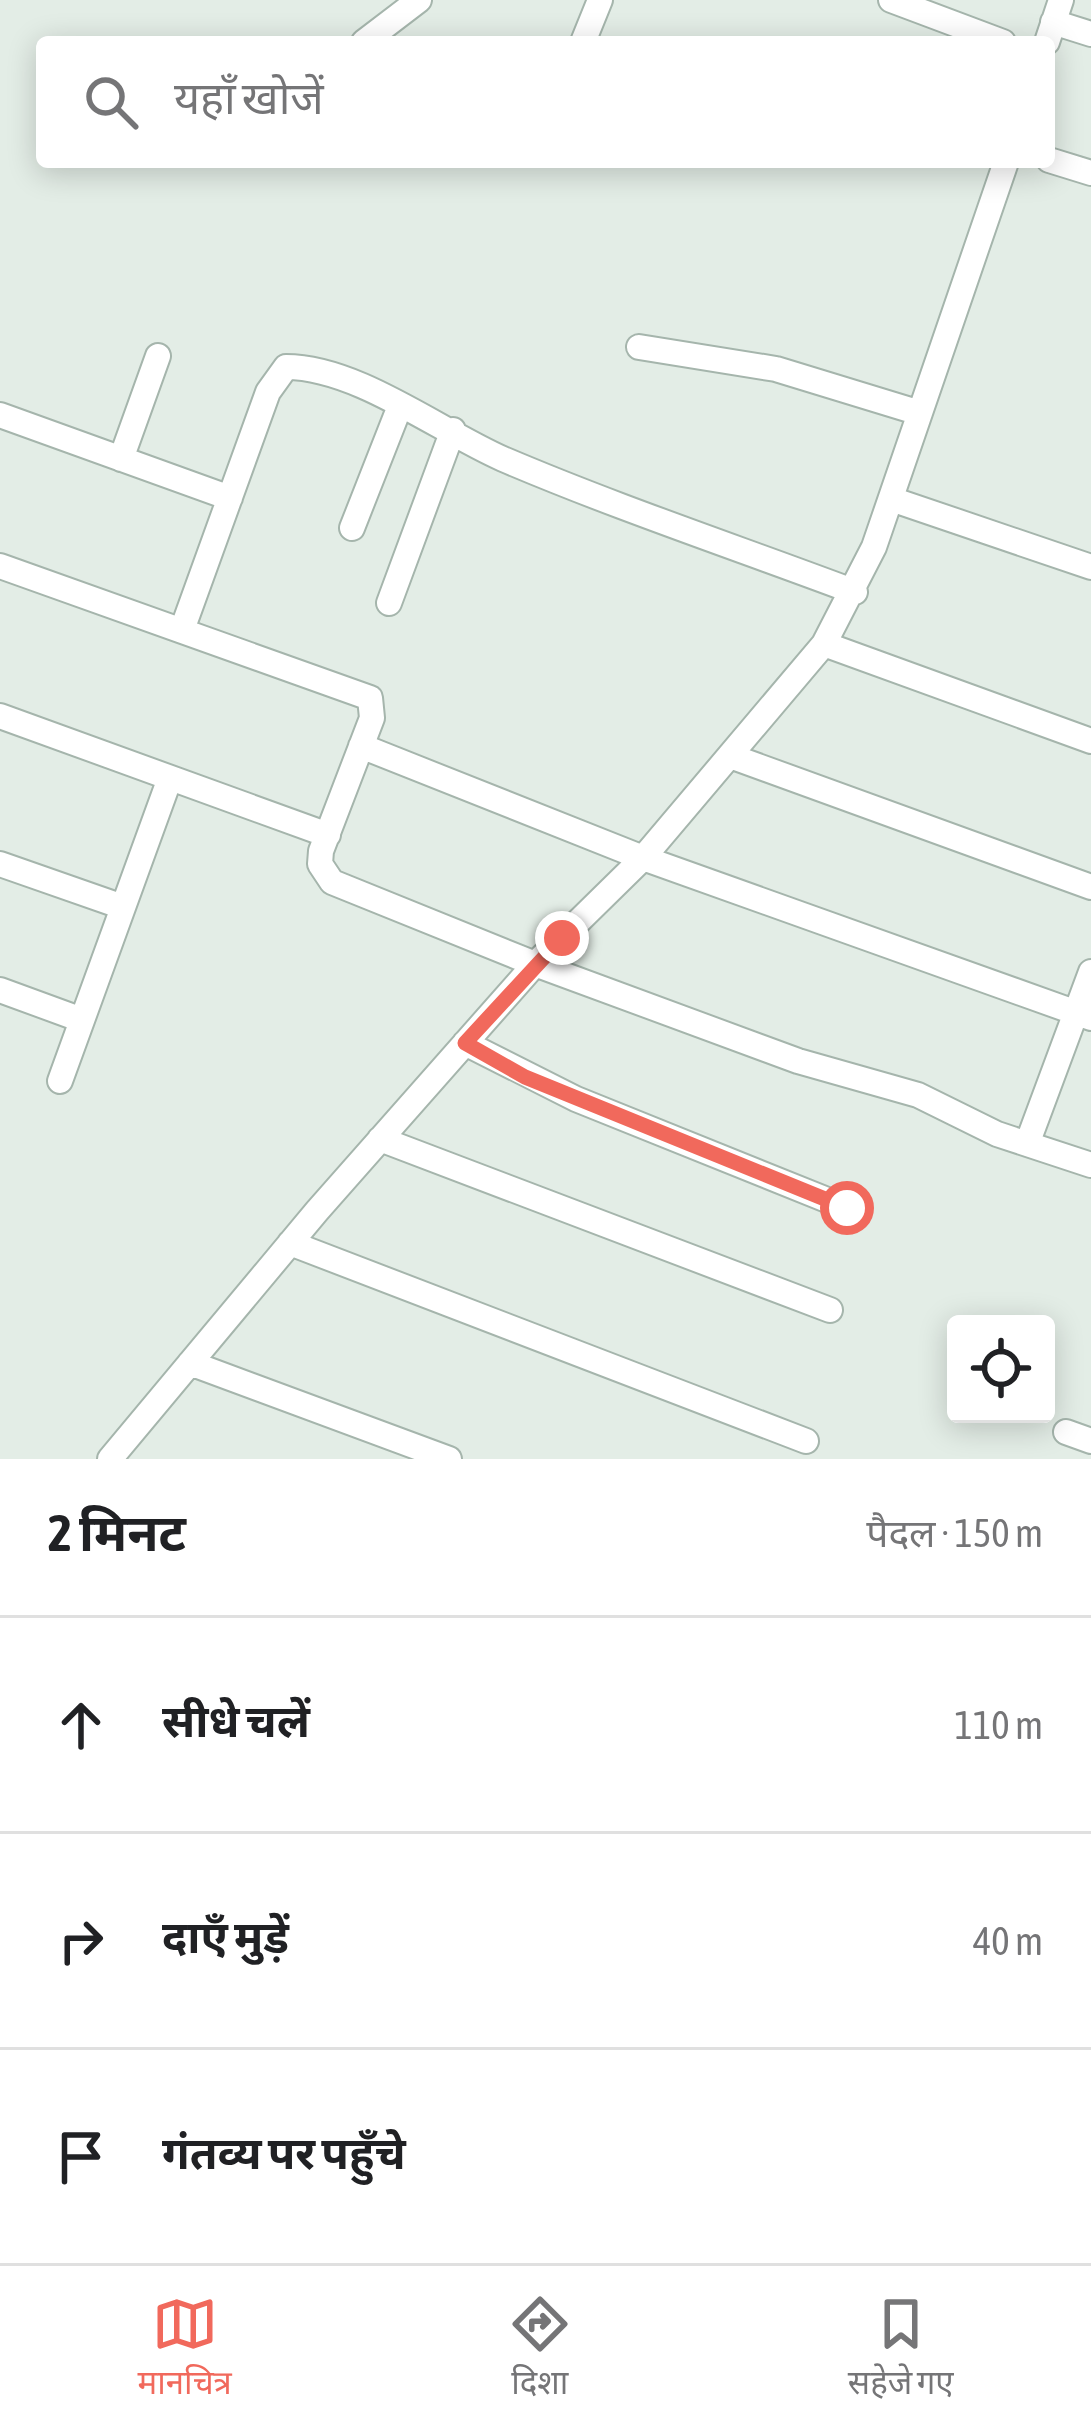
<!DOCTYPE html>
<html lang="hi">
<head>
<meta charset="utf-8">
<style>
  :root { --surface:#fff; --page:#f6f6f6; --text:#202124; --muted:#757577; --line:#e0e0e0; --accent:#f1695c }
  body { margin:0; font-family:"Asap Condensed","Noto Sans Devanagari",sans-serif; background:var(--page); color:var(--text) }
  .controls { position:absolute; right:36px; bottom:36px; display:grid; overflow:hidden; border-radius:12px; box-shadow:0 6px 30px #0003 }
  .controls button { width:108px; height:108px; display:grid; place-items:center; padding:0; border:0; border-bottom:3px solid var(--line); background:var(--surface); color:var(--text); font:60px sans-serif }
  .stop { position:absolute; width:36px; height:36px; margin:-27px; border:9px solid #f1695c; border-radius:50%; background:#fff }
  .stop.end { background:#f1695c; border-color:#fff; box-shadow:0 3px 12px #0008 }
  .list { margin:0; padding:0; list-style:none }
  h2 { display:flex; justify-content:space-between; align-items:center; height:156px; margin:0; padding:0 48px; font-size:51px }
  h2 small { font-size:39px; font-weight:400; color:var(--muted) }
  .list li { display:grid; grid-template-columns:78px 1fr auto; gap:36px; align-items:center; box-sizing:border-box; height:216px; padding:0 48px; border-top:3px solid var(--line) }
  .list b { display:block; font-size:45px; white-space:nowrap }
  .list em { font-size:39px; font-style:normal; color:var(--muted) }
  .icon { flex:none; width:66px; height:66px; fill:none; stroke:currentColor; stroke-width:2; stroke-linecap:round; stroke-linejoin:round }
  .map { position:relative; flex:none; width:1091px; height:1459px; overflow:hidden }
  .search { position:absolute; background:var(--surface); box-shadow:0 6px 30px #0003; left:36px; right:36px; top:36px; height:132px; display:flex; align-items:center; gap:30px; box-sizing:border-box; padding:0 42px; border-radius:12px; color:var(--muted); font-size:45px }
  .sheet { height:804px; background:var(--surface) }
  nav { display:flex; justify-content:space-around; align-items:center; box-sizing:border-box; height:168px; border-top:3px solid var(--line); background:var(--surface); font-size:33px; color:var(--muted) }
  nav a { display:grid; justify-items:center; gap:6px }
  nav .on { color:var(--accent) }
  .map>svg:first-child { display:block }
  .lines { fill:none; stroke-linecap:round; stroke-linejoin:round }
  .minor-casing { stroke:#a5b5ac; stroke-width:28 }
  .minor { stroke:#fff; stroke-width:24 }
  .route { stroke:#f1695c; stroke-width:15 }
</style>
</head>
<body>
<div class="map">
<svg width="1091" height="1459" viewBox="0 0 1091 1459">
  <rect width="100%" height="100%" fill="#e3ede6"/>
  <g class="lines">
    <g class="minor-casing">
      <path id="minor" d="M891,0l112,42
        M1053,22l38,12
        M364,42l55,-42
        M583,42l17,-42
        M1047,42l14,-42
        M1049,160l42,13
        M639,347l137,22 144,44
        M0,415l230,83
        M121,459l37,-103
        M891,499l200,68
        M352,528l48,-122
        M0,566l370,132 2,20 -51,133 -1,13 12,18 203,82 263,97 120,34 79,39 94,31
        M389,603l64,-173
        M182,630l86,-238 18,-25c71,0 153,64 217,92 115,49 235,89 352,133
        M824,644l267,97
        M0,716l328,119
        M361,746l282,112 448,160
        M733,757l358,130
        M0,864l123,43
        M0,990l82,30
        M465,1043l111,56 271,109
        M60,1081l110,-303
        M380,1139l450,171
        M1027,1144l64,-172
        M290,1243l516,198
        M190,1363l259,96
        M1066,1432l25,9
        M110,1459l207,-248 218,-247 108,-106 181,-214 50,-97 132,-385"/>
    </g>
    <use href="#minor" class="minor"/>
  </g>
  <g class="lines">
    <path class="route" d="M562,938l-97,105 60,34 322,131"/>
  </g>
</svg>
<div class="controls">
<button><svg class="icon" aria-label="locate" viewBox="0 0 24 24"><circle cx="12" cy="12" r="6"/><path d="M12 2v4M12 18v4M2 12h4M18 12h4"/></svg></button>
</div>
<div class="stop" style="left:847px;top:1208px"></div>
<div class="stop end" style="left:562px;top:938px"></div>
<div class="search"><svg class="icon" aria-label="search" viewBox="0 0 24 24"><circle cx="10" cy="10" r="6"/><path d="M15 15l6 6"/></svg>यहाँ खोजें</div>
</div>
<section class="sheet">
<h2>2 मिनट<small>पैदल · 150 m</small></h2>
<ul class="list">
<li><svg class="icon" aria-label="ahead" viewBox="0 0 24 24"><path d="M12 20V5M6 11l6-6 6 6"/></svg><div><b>सीधे चलें</b></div><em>110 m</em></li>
<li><svg class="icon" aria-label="right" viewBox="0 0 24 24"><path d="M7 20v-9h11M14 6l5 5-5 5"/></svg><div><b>दाएँ मुड़ें</b></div><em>40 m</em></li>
<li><svg class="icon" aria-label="arrive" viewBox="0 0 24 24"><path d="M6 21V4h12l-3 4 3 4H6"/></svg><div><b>गंतव्य पर पहुँचे</b></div></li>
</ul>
</section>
<nav>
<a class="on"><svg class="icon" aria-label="map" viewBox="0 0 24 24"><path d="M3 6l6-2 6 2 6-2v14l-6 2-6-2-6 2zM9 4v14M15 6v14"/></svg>मानचित्र</a>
<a><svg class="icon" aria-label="directions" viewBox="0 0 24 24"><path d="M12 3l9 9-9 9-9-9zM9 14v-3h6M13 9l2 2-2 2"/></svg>दिशा</a>
<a><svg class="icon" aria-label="saved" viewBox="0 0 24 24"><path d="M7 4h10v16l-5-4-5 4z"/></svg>सहेजे गए</a>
</nav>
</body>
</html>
